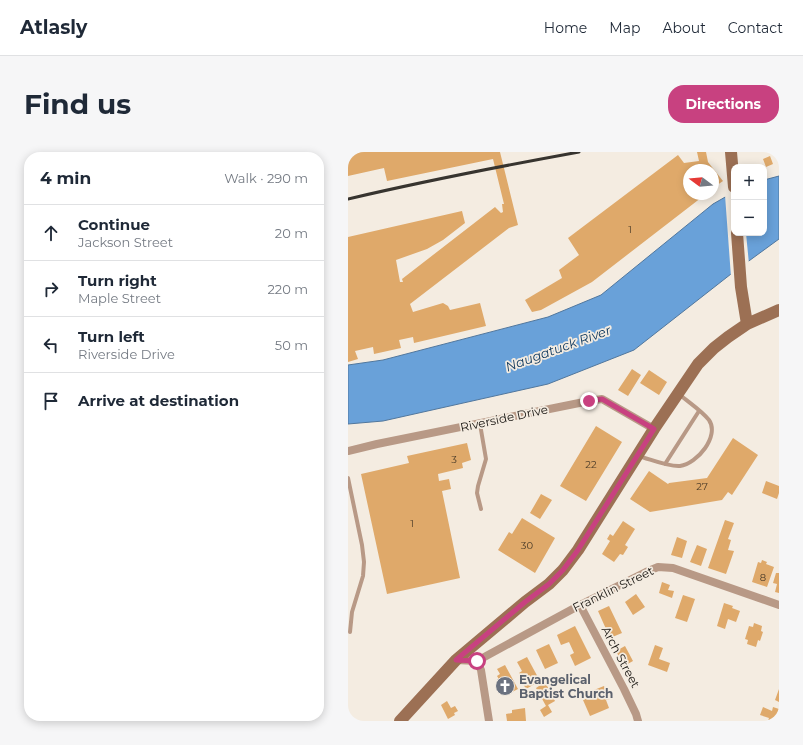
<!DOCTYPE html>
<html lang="en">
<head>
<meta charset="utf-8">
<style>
  :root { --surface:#fff; --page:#f6f6f7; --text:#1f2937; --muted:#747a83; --line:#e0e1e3; --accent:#c84180 }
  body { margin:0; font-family:Montserrat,sans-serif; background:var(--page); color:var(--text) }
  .controls { position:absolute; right:12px; top:12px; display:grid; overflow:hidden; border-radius:8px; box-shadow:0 2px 10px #0003 }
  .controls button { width:36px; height:36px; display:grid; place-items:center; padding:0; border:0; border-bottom:1px solid var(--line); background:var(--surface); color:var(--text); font:20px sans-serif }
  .compass { position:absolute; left:335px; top:12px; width:36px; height:36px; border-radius:50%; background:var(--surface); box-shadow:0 2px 10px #0003; rotate:286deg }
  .stop { position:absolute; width:12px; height:12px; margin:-9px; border:3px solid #c84180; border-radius:50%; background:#fff }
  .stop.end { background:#c84180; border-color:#fff; box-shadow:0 1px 4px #0008 }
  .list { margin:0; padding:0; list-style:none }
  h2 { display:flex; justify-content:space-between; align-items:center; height:52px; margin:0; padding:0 16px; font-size:17px }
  h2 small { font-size:13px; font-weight:400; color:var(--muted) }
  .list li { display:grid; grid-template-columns:26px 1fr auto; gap:12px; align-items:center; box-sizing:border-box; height:56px; padding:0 16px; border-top:1px solid var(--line) }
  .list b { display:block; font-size:15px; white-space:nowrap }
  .list p { margin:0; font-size:13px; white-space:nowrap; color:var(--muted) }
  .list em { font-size:13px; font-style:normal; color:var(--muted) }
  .icon { flex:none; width:22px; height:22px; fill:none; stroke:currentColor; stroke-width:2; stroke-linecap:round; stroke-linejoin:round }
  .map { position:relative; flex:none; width:431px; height:569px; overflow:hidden; border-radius:16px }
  header { display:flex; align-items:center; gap:24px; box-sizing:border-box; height:56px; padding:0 20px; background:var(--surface); border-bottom:1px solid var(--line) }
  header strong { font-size:19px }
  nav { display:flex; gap:22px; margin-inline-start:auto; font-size:14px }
  .intro { display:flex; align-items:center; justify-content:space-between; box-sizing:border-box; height:96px; padding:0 24px }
  h1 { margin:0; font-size:28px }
  .button { padding:10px 18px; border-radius:16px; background:var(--accent); color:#fff; font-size:14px; font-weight:700 }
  main { display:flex; gap:24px; padding:0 24px }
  aside { flex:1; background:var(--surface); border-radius:16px; box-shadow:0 2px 10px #0003 }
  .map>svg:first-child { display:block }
  .water { fill:#69a1d9; stroke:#51779d }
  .pier { fill:#f4ece1 }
  .building { fill:#dfa96a }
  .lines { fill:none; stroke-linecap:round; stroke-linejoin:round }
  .lane { stroke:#b89986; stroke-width:4 }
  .street { stroke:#b89986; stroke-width:8 }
  .secondary { stroke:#9c7054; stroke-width:12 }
  .rail { stroke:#37342f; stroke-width:3 }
  .route { stroke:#c84180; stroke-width:5 }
  .labels { text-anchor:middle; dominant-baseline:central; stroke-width:3.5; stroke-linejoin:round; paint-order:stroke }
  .number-label { font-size:10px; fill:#4a3b28 }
  .street-label { font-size:12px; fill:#191612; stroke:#f4ece1 }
  .worship-label { font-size:12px; font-weight:bold; fill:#5b616d; stroke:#f4ece1; text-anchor:start }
  .water-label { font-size:13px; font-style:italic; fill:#0f385d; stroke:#f4ece1 }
</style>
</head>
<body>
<header>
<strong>Atlasly</strong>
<nav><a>Home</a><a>Map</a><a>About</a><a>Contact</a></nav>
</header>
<div class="intro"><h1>Find us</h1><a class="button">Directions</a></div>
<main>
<aside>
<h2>4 min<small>Walk · 290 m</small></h2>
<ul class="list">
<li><svg class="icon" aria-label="ahead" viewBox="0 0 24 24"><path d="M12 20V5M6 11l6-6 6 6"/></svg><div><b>Continue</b><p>Jackson Street</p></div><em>20 m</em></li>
<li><svg class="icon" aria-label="right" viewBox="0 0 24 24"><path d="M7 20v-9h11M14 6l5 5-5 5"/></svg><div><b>Turn right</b><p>Maple Street</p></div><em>220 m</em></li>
<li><svg class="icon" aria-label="left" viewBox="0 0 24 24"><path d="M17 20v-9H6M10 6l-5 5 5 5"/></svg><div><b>Turn left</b><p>Riverside Drive</p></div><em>50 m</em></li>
<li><svg class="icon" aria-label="arrive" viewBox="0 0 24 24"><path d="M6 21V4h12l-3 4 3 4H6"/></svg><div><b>Arrive at destination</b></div></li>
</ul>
</aside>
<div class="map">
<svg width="431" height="569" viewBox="0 0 431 569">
  <rect width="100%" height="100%" fill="#f4ece1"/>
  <path class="water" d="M431,24v63l-48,35 -97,76 -86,34 -165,37 -35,3v-59l35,-5 165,-43 53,-22 112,-91 14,-8 7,37h30v-53z"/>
  <path class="pier" d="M386,39v42h12l3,31 -18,13 -6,-82z"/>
  <path class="building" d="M0,0h152l18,73 -9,3 -99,76 3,8 30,-9 5,3 2,4 30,-7 6,23 -72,17 -1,-6 -14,3 2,8 -27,6 -1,-7 -18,4 3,8 -10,3v-125l114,-26 3,12 -22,17 -16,9 -31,11 4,22h3l-1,-3 93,-72 6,6 2,-1 -1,-8h2l-11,-45 -106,22 -3,-13 -36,8z
    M349,0h9l2,10 15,19 -10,7v-18h-24v24h17l-114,88 -51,28 -9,2 -7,-12 37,-22 -3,-8 20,-15 -11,-17 110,-83 6,8 15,-2z
    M422,4l3,8 -7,3 -3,-8z
    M284,217l9,6 -13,21 -10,-6z
    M301,218l18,12 -8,13 -19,-12z
    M248,274l26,16 -36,59 -26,-15z
    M385,286l25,17 -26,40 -4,-3 -6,8 -72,12 -20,-13 19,-28 19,13 1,-1 38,-5z
    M119,291l4,17 -9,3 1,5 -25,6 1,7 10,-2 2,10 -9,2 18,87 -73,16 -26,-120 48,-11 -2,-7z
    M418,329l13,5v7l-2,6 -15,-6z
    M193,342l11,6 -12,19 -10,-6z
    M174,366l33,20 -20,35 -37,-23 11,-18 3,2z
    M377,368l9,3 -6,16 3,1 -3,10 6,1 -8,23 -18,-6z
    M275,369l12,8 -10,16 3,2 -5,8 -3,-1 -6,8 -12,-8 8,-13 -3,-2 3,-5 3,2z
    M329,385l10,4 -5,17 -11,-3z
    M349,393l10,4 -6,17 -11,-4z
    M414,408l5,2 -1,2 8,3 -7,20 -15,-5 6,-20 3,1z
    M428,421h3v20l-4,-1 2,-8 -4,-1z
    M314,430l8,3 -2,5 6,1 -2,7 -13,-5z
    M288,442l9,13 -12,8 -8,-13z
    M335,443l12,4 -8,23 -12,-4z
    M376,451l9,3 -1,2 8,3 -4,11 -8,-3 -3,10 -8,-3z
    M261,454l13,27 -12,5 -12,-27z
    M406,471l8,3 -1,5 2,1 -3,9 -2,-1 -2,7 -9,-3 1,-4 -3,-1 4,-13 4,1z
    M227,474l16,32 -16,8 -5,-11 4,-2 -5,-11 -8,3 -4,-10z
    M201,492l9,19 -13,6 -9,-19z
    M307,493l8,3 -4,11 11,4 -3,9 -19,-7z
    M277,494l8,15 -9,5 -8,-15z
    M179,505l13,24 -14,8 -4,-7 4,-2 -1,-2 -2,1 -4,-6 3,-2 -5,-9z
    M157,513l13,24 -10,5 -4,-7 -4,1 -3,-5 3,-2 -3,-5 3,-2 -3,-5z
    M197,530l10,19 -7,4 4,7 -8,5 -4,-7 6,-4 -10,-18z
    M256,534l6,13 -4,1 3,8 -19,8 -7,-16 13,-6 -2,-4z
    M431,537v13l-4,-2z
    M99,549l4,7 4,-2 3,5 -4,2 1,2 -7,4 -7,-14z
    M415,555l9,4 1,-4 6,2v12h-11l1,-3 -9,-3z
    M177,556l1,13h-19l-1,-7 6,-1v-3z"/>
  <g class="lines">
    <path class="lane" d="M132,272l6,35 -8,27 -1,7 4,16
      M290,304c12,3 30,11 42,10 17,-2 40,-30 29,-46 -8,-10 -21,-18 -30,-26
      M317,312l34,-53
      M0,326l14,67 2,17 -1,14 -11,36 -2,20"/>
    <path class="street" d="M0,299l29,-7 212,-43 13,-2 52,30
      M232,453l44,84 12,25 2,7
      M108,508l21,1 4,9 8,51
      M129,509l103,-56 66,-33 12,-5 15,1 106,37"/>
    <path class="secondary" d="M383,0l3,35
      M389,81l4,54 6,37
      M52,569l56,-61 69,-58 24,-18 14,-14 15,-20 76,-121 44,-65 16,-16 14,-11 19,-13 32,-14"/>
    <path class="rail" d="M0,47c77,-18 154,-33 231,-47"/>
  </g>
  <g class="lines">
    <path class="route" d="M129,509l-21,-1 69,-58 24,-18 14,-14 15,-20 76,-121 -52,-30 -13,2"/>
  </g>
  <defs>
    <g id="church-disc" transform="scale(1)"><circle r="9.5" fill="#6b7280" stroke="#f4ece1"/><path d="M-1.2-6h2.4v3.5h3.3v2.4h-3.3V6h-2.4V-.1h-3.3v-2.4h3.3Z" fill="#fff"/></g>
  </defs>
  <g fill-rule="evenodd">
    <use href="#church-disc" x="157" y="534"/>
  </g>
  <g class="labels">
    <g class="number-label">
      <text x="282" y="77">1</text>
      <text x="106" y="307">3</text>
      <text x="243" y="312">22</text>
      <text x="354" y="334">27</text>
      <text x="64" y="371">1</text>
      <text x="179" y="393">30</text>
      <text x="415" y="425">8</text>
    </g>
    <g class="street-label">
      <text transform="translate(156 266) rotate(-12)">Riverside Drive</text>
      <text transform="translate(265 437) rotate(-26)">Franklin Street</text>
      <text transform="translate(273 505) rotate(62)">Arch Street</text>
    </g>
    <g class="worship-label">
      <text x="171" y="527">Evangelical<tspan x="171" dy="14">Baptist Church</tspan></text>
    </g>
    <g class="water-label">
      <text transform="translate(210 196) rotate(-20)">Naugatuck River</text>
    </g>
  </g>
</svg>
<div class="controls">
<button>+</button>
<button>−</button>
</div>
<svg class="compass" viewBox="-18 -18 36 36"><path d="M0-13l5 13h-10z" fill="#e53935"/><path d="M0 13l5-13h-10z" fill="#747a83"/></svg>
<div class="stop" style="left:129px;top:509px"></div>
<div class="stop end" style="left:241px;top:249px"></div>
</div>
</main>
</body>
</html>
